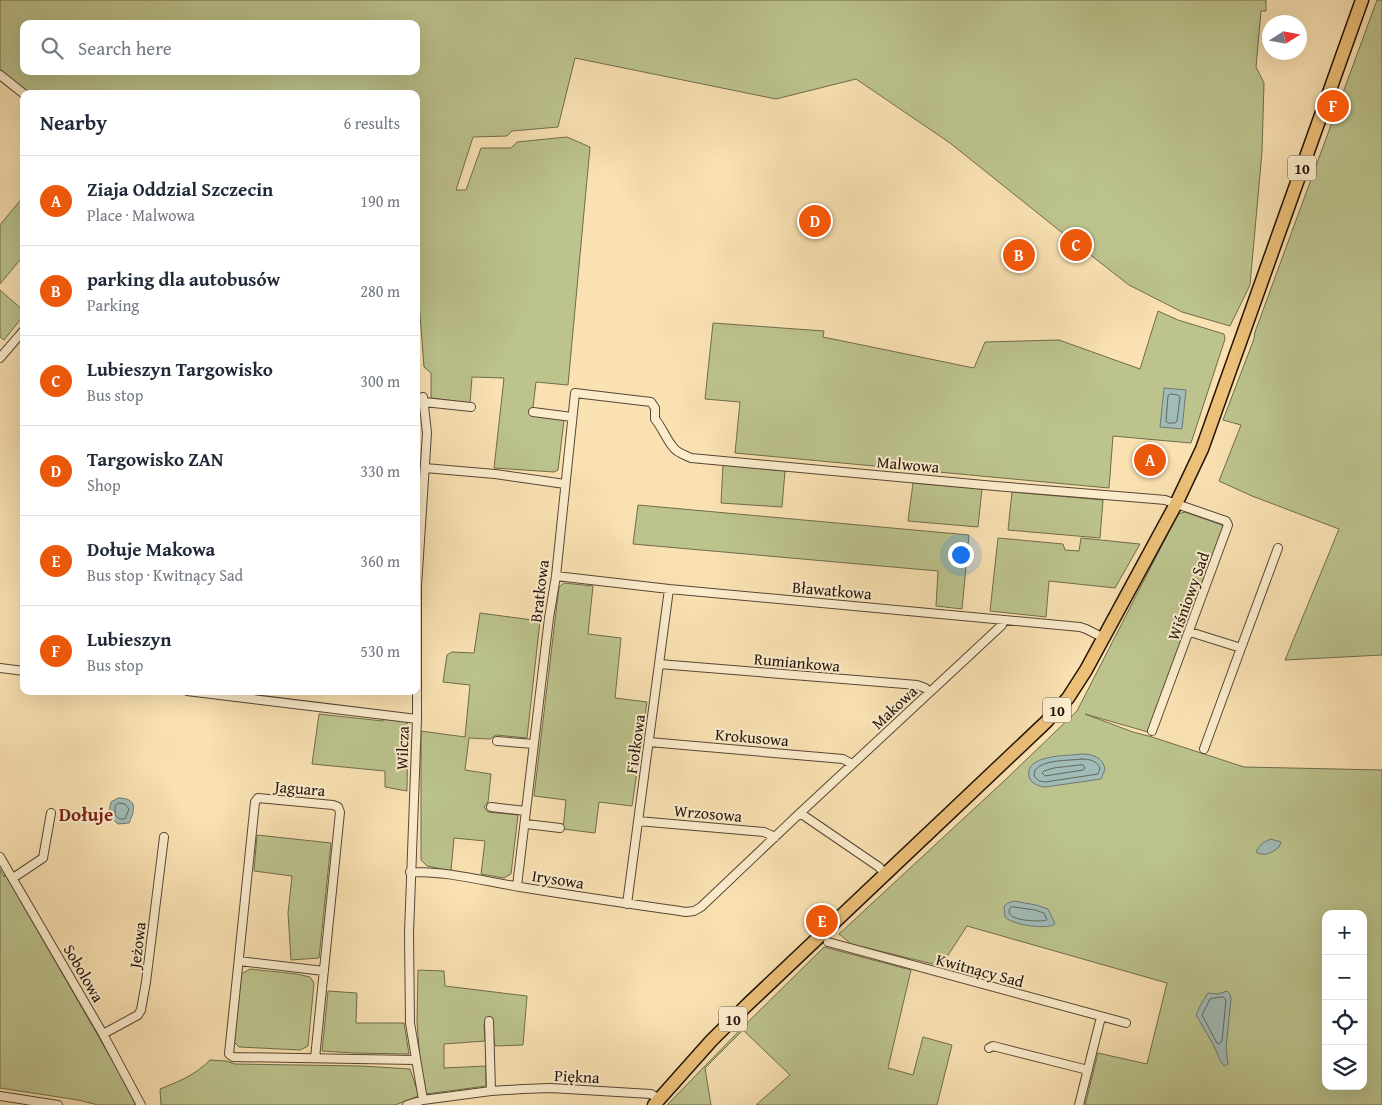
<!DOCTYPE html>
<html lang="en">
<head>
<meta charset="utf-8">
<style>
  :root { --surface:#fff; --page:#f2f2f3; --text:#1f2937; --muted:#747a83; --line:#e0e1e3; --accent:#ea580c }
  body { margin:0; font-family:"Gentium Book Plus",serif; background:var(--page); color:var(--text) }
  .controls { position:absolute; right:15px; bottom:15px; display:grid; overflow:hidden; border-radius:10px; box-shadow:0 5px 20px #0002 }
  .controls button { width:45px; height:45px; display:grid; place-items:center; padding:0; border:0; border-bottom:1px solid var(--line); background:var(--surface); color:var(--text); font:25px sans-serif }
  .compass { position:absolute; left:1262px; top:15px; width:45px; height:45px; border-radius:50%; background:var(--surface); box-shadow:0 5px 20px #0002; rotate:79deg }
  .you { position:absolute; left:960px; top:554px; width:18px; height:18px; margin:-12px; border:4px solid #fff; border-radius:50%; background:#1a73e8; box-shadow:0 0 0 8px #1a73e833 }
  .badge { display:grid; place-items:center; width:32px; height:32px; border-radius:50%; background:var(--accent); color:#fff; font-size:16px; font-weight:700 }
  .pin { position:absolute; translate:-50% -50%; border:2px solid #fff; box-shadow:0 1px 5px #0006 }
  .list { margin:0; padding:0; list-style:none }
  h2 { display:flex; justify-content:space-between; align-items:center; height:65px; margin:0; padding:0 20px; font-size:21px }
  h2 small { font-size:16px; font-weight:400; color:var(--muted) }
  .list li { display:grid; grid-template-columns:32px 1fr auto; gap:15px; align-items:center; box-sizing:border-box; height:90px; padding:0 20px; border-top:1px solid var(--line) }
  .list b { display:block; font-size:19px; white-space:nowrap }
  .list p { margin:0; font-size:16px; white-space:nowrap; color:var(--muted) }
  .list em { font-size:16px; font-style:normal; color:var(--muted) }
  .icon { flex:none; width:28px; height:28px; fill:none; stroke:currentColor; stroke-width:2; stroke-linecap:round; stroke-linejoin:round }
  .map { position:relative; flex:none; width:1382px; height:1105px; overflow:hidden }
  .search { position:absolute; background:var(--surface); box-shadow:0 5px 20px #0002; left:20px; top:20px; width:400px; height:55px; display:flex; align-items:center; gap:12px; box-sizing:border-box; padding:0 18px; border-radius:10px; color:var(--muted); font-size:19px }
  .panel { position:absolute; background:var(--surface); box-shadow:0 5px 20px #0002; left:20px; top:90px; width:400px; height:605px; border-radius:10px }
  .map>svg:first-child { display:block }
  .green { fill:#bcc38d; stroke:#706b4c; fill-rule:evenodd }
  .water { fill:#a1bbb6; stroke:#6f7871 }
  .lines { fill:none; stroke-linecap:round; stroke-linejoin:round }
  .shore { stroke:#626760; stroke-width:1 }
  .minor-casing { stroke:#584634; stroke-width:10 }
  .primary-casing { stroke:#23130a; stroke-width:15 }
  .minor { stroke:#fbeccc; stroke-width:8 }
  .primary { stroke:#ecc078; stroke-width:12 }
  .labels { text-anchor:middle; dominant-baseline:central; stroke-width:4; stroke-linejoin:round; paint-order:stroke }
  .shield { fill:#fbeccc; stroke:#645444; stroke-width:1 }
  .shield-label { font-size:15px; font-weight:bold; fill:#23130a }
  .street-label { font-size:16px; fill:#23130a; stroke:#fbeccc }
  .quarter-label { font-size:19px; font-weight:bold; fill:#7a1f14; stroke:#fbeccc }
</style>
</head>
<body>
<div class="map">
<svg width="1382" height="1105" viewBox="0 0 1382 1105">
  <rect width="100%" height="100%" fill="#f9e1b1"/>
  <filter id="stains"><feTurbulence type="fractalNoise" baseFrequency=".004" numOctaves="4"/><feColorMatrix values="0 0 0 0 .2 0 0 0 0 .09 0 0 0 0 .02 0 0 0 .5 -.17"/></filter>
  <radialGradient id="worn" r=".72"><stop offset=".6" stop-color="#630" stop-opacity="0"/><stop offset="1" stop-color="#630" stop-opacity=".3"/></radialGradient>
  <path class="green" d="M0,0h1266v11h-5l-5,56 8,16 -2,69 -12,133 -20,41 -48,-14 -53,-27 -59,-46 -120,-96 -94,-64 -80,20 -201,-41 -17,69 -46,4 -5,5 -34,1 -17,53h10l15,-42h30l6,-6 50,-5 23,10 -22,238 -32,-3 -3,25 -4,5 4,4 31,4 -6,50 -4,2 -60,-4 10,-90 -32,-1 -2,26 -39,-5v-25l-7,-6 -8,-105v-168h-387l-29,-25zM24,24h392v47h-392z
    M1377,0h5v655l-97,5 54,-131 -87,-33 -33,-15 22,-56 -18,-5 31,-81 1,-7z
    M24,196v59l-24,29v-59z
    M0,290l24,21v4l-20,25 -4,-3z
    M1158,311l20,9 46,14 1,5 -34,104 -78,-7 -4,52 -374,-35 5,-51 -35,-3 8,-76 111,8 -1,6 151,31 11,-26 74,-2 81,29z
    M723,465l62,6 -3,36 -61,-4z
    M913,483l69,6 -4,38 -70,-6z
    M1012,492l91,8 -3,38 -92,-8z
    M638,505l331,30 -7,74 -26,-3 2,-35 -305,-27z
    M1185,512l37,13 2,5 -76,202 -63,-18 48,18 19,5 92,30 138,3v335h-297l13,-52 49,11 20,-81 -200,-57 -26,40 -90,-22 -12,-10 165,-153 73,-70 101,-197zM1326,914h37v172h-37z
    M998,538l65,6 2,6 14,1 2,-13 59,6 -25,44 -66,-7 -3,36 -56,-6z
    M564,583l29,3 -5,48 33,4 -6,60 32,4 -15,104 -33,-4 -4,31 -32,-4 3,-29 -32,-4 25,-209z
    M480,613l60,8 -13,117 -31,-3 -6,4 -21,-1 -4,32 26,4 -3,28 -4,5 4,5 30,3 -7,59 -7,4 -23,-4 4,-33 -31,-3 -3,33 -24,-5 -6,-6v-129l44,6 5,-52 -27,-3 4,-27 5,-3 22,1z
    M319,714l64,7 1,-3 19,3 5,3 -1,67 -22,-4v-16l-73,-7z
    M257,835l74,8 -12,115 -28,2 -3,-47 4,-37 -38,-5z
    M0,869l4,8 1,-3 115,200 16,31h-38l-20,-5 -78,-12z
    M824,947l87,23 -23,98 25,7 10,-38 29,8 -15,60h-181l34,-30 -47,-45 -38,38 6,37h-44l76,-78z
    M250,969l47,5 13,3 4,6 -6,63 -8,4 -61,-3 -5,-5 7,-68z
    M418,970l26,1 1,15 82,10 -4,49 -28,1 -3,-21h-8l1,16 -41,3v24l42,-2v20l-60,8 -6,-35 -3,-36z
    M328,991l29,2 -1,30h48l5,31 -55,-1 -32,-2z
    M210,1060l16,1 9,3 127,2 48,3 9,27 -24,9h-234l-1,-16c20,-8 35,-14 50,-29z"/>
  <path class="water" d="M1164,388l22,2 -4,39 -22,-2z
    M1082,754c11,0 21,4 23,15l-4,10 -56,8c-6,-1 -14,-3 -16,-10 -5,-23 39,-21 53,-23z
    M118,798c20,0 17,12 11,25l-11,1c-8,-6 -10,-12 -7,-22z
    M1271,839l10,3 -2,5c-7,6 -15,10 -23,5 3,-7 7,-10 15,-13z
    M1014,901l22,4 12,4 7,15c-9,6 -42,1 -50,-7l-1,-11 4,-3z
    M1227,991l3,3 1,5 -5,49 2,16 -4,2 -4,-6 -7,-16 -17,-29 5,-11 7,-11 10,1z"/>
  <g class="lines">
    <path class="shore" d="M1171,394l7,1 2,2 -3,24 -2,2h-7l-2,-2 2,-25z
      M1082,759c8,0 15,2 18,9l-2,6 -53,8 -6,-1 -5,-5 1,-6c9,-11 33,-9 47,-11z
      M1083,765l2,3 -2,2 -38,6 -3,-3 2,-2 10,-3z
      M119,803l6,1 4,5 -4,10h-5l-5,-4v-9z
      M1014,907l21,3 9,3 3,7c-6,2 -34,1 -37,-6 -1,-1 -1,-3 -1,-4l2,-3z
      M1223,997l3,3 -4,41 -3,3 -2,-1 -15,-28 8,-16z"/>
    <g class="minor-casing">
      <path id="minor" d="M0,75l24,19
        M0,358l24,-28
        M423,397l4,36 -10,153v133l-8,214 1,90 13,77
        M424,402l47,5
        M533,412l39,5
        M425,468l70,6 70,10
        M556,576l113,13 411,38 6,2 18,9
        M1190,632l51,16 37,-100
        M659,664l258,21 8,3 5,4
        M0,668l24,3
        M187,691l230,28
        M497,741l37,3
        M649,742l194,17 9,5
        M1204,749l37,-101
        M491,807l35,4
        M800,813l202,-188 1,-5
        M638,821l126,11 11,5
        M526,824l34,4
        M0,857l103,177 38,71
        M410,872c37,-1 74,9 110,15 55,9 111,17 166,25l8,-1 7,-4 99,-94 79,54 6,7
        M13,878l30,-20 8,-45
        M517,886l32,-268 7,-42 19,-183 76,9 4,6v11c7,8 11,20 18,28 4,6 12,8 18,11l304,28 159,13 11,1 61,21 2,4 -76,206
        M627,904l42,-315
        M828,942l298,81
        M239,961l85,10
        M489,1021l2,70
        M103,1034l35,-19 3,-5 5,-28 18,-145
        M989,1048l4,-2 95,24
        M315,1058l25,-246 -2,-5 -5,-2 -75,-7 -3,4 -26,252 4,3 183,3
        M0,1096l58,9
        M407,1105l16,-5 68,-9 32,-2 27,-1 101,6 8,5
        M1079,1105l22,-88"/>
    </g>
    <g class="primary-casing">
      <path id="primary" d="M654,1105l57,-64 36,-36 299,-283 22,-24 18,-28 90,-166 26,-55 160,-449"/>
    </g>
    <use href="#minor" class="minor"/>
    <use href="#primary" class="primary"/>
  </g>
  <g class="labels">
    <g class="shield">
      <rect x="1288" y="155.5" width="28" height="25" rx="4"/>
      <rect x="1043" y="697.5" width="28" height="25" rx="4"/>
      <rect x="719" y="1006.5" width="28" height="25" rx="4"/>
    </g>
    <g class="shield-label">
      <text x="1302" y="168">10</text>
      <text x="1057" y="710">10</text>
      <text x="733" y="1019">10</text>
    </g>
    <g class="street-label">
      <text transform="translate(908 464) rotate(5)">Malwowa</text>
      <text transform="translate(832 590) rotate(5)">Bławatkowa</text>
      <text transform="translate(539 591) rotate(-83)">Bratkowa</text>
      <text transform="translate(1188 596) rotate(-70)">Wiśniowy Sad</text>
      <text transform="translate(797 662) rotate(5)">Rumiankowa</text>
      <text transform="translate(894 707) rotate(-43)">Makowa</text>
      <text transform="translate(752 737) rotate(5)">Krokusowa</text>
      <text transform="translate(635 744) rotate(-82)">Fiołkowa</text>
      <text transform="translate(402 748) rotate(-88)">Wilcza</text>
      <text transform="translate(300 788) rotate(5)">Jaguara</text>
      <text transform="translate(708 813) rotate(5)">Wrzosowa</text>
      <text transform="translate(558 879) rotate(9)">Irysowa</text>
      <text transform="translate(137 945) rotate(-83)">Jeżowa</text>
      <text transform="translate(980 970) rotate(15)">Kwitnący Sad</text>
      <text transform="translate(84 973) rotate(60)">Sobolowa</text>
      <text transform="translate(577 1076) rotate(3)">Piękna</text>
    </g>
    <g class="quarter-label">
      <text x="86" y="814">Dołuje</text>
    </g>
  </g>
  <rect width="100%" height="100%" filter="url(#stains)"/>
  <rect width="100%" height="100%" fill="url(#worn)"/>
</svg>
<div class="controls">
<button>+</button>
<button>−</button>
<button><svg class="icon" aria-label="locate" viewBox="0 0 24 24"><circle cx="12" cy="12" r="6"/><path d="M12 2v4M12 18v4M2 12h4M18 12h4"/></svg></button>
<button><svg class="icon" aria-label="layers" viewBox="0 0 24 24"><path d="M12 4l9 5-9 5-9-5zM3 14l9 5 9-5"/></svg></button>
</div>
<svg class="compass" viewBox="-18 -18 36 36"><path d="M0-13l5 13h-10z" fill="#e53935"/><path d="M0 13l5-13h-10z" fill="#747a83"/></svg>
<div class="you"></div>
<div class="pin badge" style="left:1150px;top:460px">A</div>
<div class="pin badge" style="left:1019px;top:255px">B</div>
<div class="pin badge" style="left:1076px;top:245px">C</div>
<div class="pin badge" style="left:815px;top:221px">D</div>
<div class="pin badge" style="left:822px;top:921px">E</div>
<div class="pin badge" style="left:1333px;top:106px">F</div>
<div class="search"><svg class="icon" aria-label="search" viewBox="0 0 24 24"><circle cx="10" cy="10" r="6"/><path d="M15 15l6 6"/></svg>Search here</div>
<section class="panel">
<h2>Nearby<small>6 results</small></h2>
<ul class="list">
<li><span class="badge">A</span><div><b>Ziaja Oddzial Szczecin</b><p>Place · Malwowa</p></div><em>190 m</em></li>
<li><span class="badge">B</span><div><b>parking dla autobusów</b><p>Parking</p></div><em>280 m</em></li>
<li><span class="badge">C</span><div><b>Lubieszyn Targowisko</b><p>Bus stop</p></div><em>300 m</em></li>
<li><span class="badge">D</span><div><b>Targowisko ZAN</b><p>Shop</p></div><em>330 m</em></li>
<li><span class="badge">E</span><div><b>Dołuje Makowa</b><p>Bus stop · Kwitnący Sad</p></div><em>360 m</em></li>
<li><span class="badge">F</span><div><b>Lubieszyn</b><p>Bus stop</p></div><em>530 m</em></li>
</ul>
</section>
</div>
</body>
</html>
